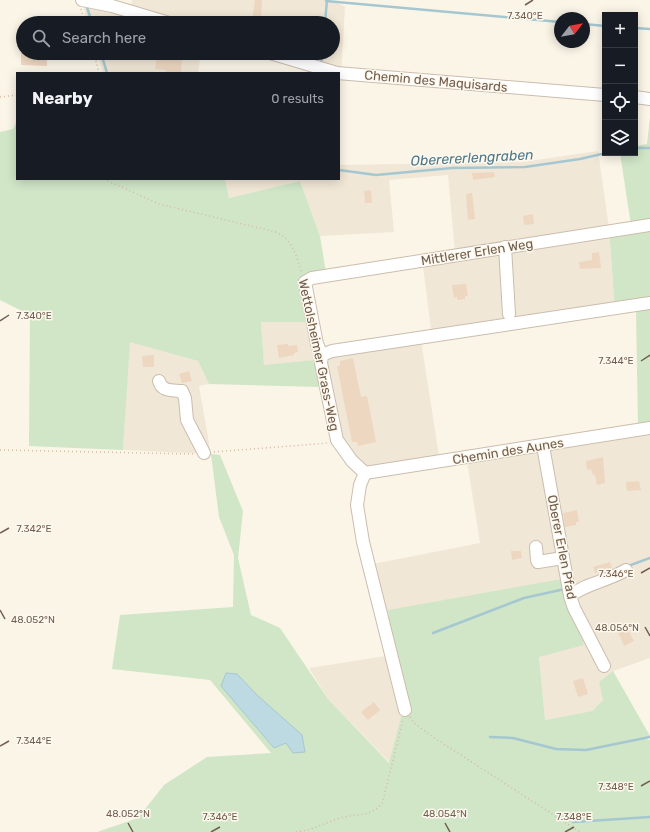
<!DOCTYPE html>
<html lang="en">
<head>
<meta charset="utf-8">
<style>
  :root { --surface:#171b24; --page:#242831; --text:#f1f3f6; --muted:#9ea1a6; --line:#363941 }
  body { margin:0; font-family:Rubik,sans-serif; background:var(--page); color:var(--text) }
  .controls { position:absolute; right:12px; top:12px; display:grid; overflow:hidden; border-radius:0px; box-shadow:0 2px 10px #0003 }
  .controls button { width:36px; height:36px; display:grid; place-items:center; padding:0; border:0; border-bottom:1px solid var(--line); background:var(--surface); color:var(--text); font:20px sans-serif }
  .compass { position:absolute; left:554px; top:12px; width:36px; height:36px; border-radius:50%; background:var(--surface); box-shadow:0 2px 10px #0003; rotate:59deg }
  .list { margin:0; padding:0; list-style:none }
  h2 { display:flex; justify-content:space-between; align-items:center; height:52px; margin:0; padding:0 16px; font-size:17px }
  h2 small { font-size:13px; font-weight:400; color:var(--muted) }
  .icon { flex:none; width:22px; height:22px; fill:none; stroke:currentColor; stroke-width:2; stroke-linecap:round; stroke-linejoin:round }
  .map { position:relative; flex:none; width:650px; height:832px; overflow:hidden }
  .search { position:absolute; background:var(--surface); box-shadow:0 2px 10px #0003; left:16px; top:16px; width:324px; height:44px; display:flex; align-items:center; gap:10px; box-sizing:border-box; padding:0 14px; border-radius:22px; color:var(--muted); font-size:15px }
  .panel { position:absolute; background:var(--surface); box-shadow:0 2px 10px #0003; left:16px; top:72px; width:324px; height:108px; border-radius:0px }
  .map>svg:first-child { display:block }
  .residential { fill:#f1e7d6 }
  .green { fill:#d0e6c7 }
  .water { fill:#bdd9e2; stroke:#a5c7d2 }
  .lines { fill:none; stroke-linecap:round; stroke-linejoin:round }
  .stream { stroke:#a5c7d2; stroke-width:2.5 }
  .building { fill:#edd7c1 }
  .minor-casing { stroke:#cbbdae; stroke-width:14 }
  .path { stroke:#d2bba5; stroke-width:1.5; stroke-dasharray:1 3; stroke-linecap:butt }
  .minor { stroke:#fff; stroke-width:12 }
  .ticks { fill:none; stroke:#715e4e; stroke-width:1.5 }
  .labels { text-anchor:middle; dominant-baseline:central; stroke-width:3; stroke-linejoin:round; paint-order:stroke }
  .street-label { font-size:13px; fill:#715e4e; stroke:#fdf8ed }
  .water-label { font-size:14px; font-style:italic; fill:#4d7889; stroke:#fdf8ed }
  .ticks-label { font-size:10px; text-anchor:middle; fill:#715e4e; stroke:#fdf8ed; stroke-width:3; stroke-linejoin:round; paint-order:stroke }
</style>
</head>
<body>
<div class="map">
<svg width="650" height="832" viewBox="0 0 650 832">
  <rect width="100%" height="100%" fill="#faf5e7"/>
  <path class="residential" d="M82,0h25l25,4v-4h200l13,7 -4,68 -77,-22h69v-30h-245z
    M97,53h104l-3,20h-95z
    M598,151l11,77 6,83 -183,26 -10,-78 33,-7 -7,-77 -59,5 5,52 -74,4 -20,-55 -71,17 -4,-19h114v-14l184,-3z
    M261,322h47l12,27 100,-15 19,122 211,-31v233l-37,13 -14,11 4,18 -11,11 -47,9 -6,-63 -151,-47 14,103 -12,50 -62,-64 -19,-31 77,-12 -13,-92 107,-21 -13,-82 -89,12 -43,-25 -21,-88 -50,6z
    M129,341l69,20 11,23 -10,2 12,68 -88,-4z"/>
  <path class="green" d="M650,117v308l-12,2 -2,-117 -21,1 -6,-83 22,-3 -11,-72h15v-7l12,-2z
    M17,121v58h208l4,19 71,-17 20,55 6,37 -26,8 8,41h-47l3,43 50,-5 6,27 -111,-3 -11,-23 -68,-19 -7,108 -94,-4 1,-131 -30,-15v-168l13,-3z
    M211,454l9,1 23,56 -5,47 13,57 29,13 48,71 61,64 13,-50 -14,-103 174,-31 22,66 -45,12 6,63 47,-9 11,-11 -4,-18 14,-11 37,65 -4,3 4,1v92h-553l41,-14 26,-33 43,-28 64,-4 -61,-73 -98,-11 8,-54 113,-8 1,-52 -15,-38z"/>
  <path class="water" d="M226,673l11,1 20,21 45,40 3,17 -12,1 -7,-10 -12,5 -53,-62z"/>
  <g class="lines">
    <path class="stream" d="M326,1l234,21
      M86,4l6,19
      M325,23l2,-23
      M584,24l21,2
      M635,28l15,1
      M101,53l6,20
      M321,64l1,-11
      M635,148h15
      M339,170l37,5 76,-7 73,-1 55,-8 26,-6
      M628,566l22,-8
      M433,633l91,-35 41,-9
      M490,737l23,1 43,11 30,1 64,-13
      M573,822l77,-5"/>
  </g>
  <path class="building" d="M255,0h7l-1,23h-9z
    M21,53h26v13l-26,-1z
    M171,53h6v5h5l-1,15h-15v-3l-11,-1 2,-13 14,2z
    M494,172l1,5 -22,3 -1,-7z
    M371,190l1,13h-7l-1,-12z
    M472,193l3,26 -7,1 -2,-26z
    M533,214l1,10 -10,1 -1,-9z
    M599,252l2,16 -21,1 -1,-7 13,-2v-7z
    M466,284l2,12h-3v3l-8,1v-3l-3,1 -2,-13z
    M288,344v2l9,-1 1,7 -4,1v2l-15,3 -2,-13z
    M154,355v12h-11l-1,-11z
    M353,358l8,39 6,-1 9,46 -18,4 -1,-4h-5l-15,-76h3v-5z
    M189,371l3,10 -10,2 -3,-9z
    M603,457l2,26 -8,2 -2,-10h-2l-2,-6 -4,1 -1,-9z
    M639,481l2,9 -14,1 -1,-9z
    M577,510l2,12h-3v3l-11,2 -2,-14z
    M511,551h10l1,7 -10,2z
    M610,562l2,6 -17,5 -2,-6z
    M624,623l10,18 -10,5 -8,-18z
    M583,678l5,16 -10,3 -5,-16z
    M374,702l6,8 -12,10 -7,-8z"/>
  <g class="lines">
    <g class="minor-casing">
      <path id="minor" d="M82,0l30,6 57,17
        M270,53l67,20 268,22
        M635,97l15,2
        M505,247l4,67
        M322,355l10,-4 318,-48
        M159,381c3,11 13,9 23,10l3,7 2,22 17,33
        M543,446l27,150 4,12 30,58
        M365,473l285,-45
        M536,547l1,13 1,2 25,-4
        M570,596c16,-13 38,-15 56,-26
        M405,710l-42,-168 -6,-37 3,-20 5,-12 -13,-12 -15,-21 -16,-77 1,-8 -5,-11 -12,-62 7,-4 338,-53"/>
    </g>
    <path class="path" d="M81,9l4,14
      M94,53l5,20
      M0,97l17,-2
      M104,179l55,25 117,28c17,8 20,24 26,41
      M0,450l194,4
      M214,452l114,-9
      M410,717l4,6 16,12 150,97
      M296,832c18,-2 32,-11 48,-15 15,-3 27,-1 38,-13l21,-84"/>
    <use href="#minor" class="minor"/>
  </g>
  <path class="ticks" d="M525,5l8,-5M0,321l9,-6M641,361l9,-6M0,533l9,-5M641,573l9,-5M0,610l5,9M645,627l5,9M0,746l9,-5M641,786l9,-5M128,823l5,9M445,823l5,9M211,832l9,-5M565,832l9,-5"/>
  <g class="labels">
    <g class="street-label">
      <text transform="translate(436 81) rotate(5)">Chemin des Maquisards</text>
      <text transform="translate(477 252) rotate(-9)">Mittlerer Erlen Weg</text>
      <text transform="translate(319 355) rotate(78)">Wettolsheimer Grass-Weg</text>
      <text transform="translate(508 451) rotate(-9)">Chemin des Aunes</text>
      <text transform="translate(562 547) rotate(79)">Oberer Erlen Pfad</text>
    </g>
    <g class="water-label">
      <text transform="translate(472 158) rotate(-3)">Oberererlengraben</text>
    </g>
  </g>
  <g class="ticks-label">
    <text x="525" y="19">7.340°E</text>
    <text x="34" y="319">7.340°E</text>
    <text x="616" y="364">7.344°E</text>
    <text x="34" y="532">7.342°E</text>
    <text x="616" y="577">7.346°E</text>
    <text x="33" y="623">48.052°N</text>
    <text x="617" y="631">48.056°N</text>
    <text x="34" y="744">7.344°E</text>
    <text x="616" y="790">7.348°E</text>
    <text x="128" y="817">48.052°N</text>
    <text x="445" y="817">48.054°N</text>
    <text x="220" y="820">7.346°E</text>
    <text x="574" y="820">7.348°E</text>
  </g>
</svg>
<div class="controls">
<button>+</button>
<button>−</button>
<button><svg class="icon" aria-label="locate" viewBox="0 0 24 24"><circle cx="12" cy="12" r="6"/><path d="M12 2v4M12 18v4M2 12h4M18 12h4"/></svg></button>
<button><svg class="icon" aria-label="layers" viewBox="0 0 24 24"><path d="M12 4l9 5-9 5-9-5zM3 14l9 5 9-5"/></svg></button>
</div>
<svg class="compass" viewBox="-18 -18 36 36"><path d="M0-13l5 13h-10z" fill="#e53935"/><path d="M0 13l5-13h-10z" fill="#9ea1a6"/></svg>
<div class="search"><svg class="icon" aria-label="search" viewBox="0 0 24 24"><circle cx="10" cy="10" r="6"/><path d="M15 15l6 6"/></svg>Search here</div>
<section class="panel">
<h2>Nearby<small>0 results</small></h2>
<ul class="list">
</ul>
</section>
</div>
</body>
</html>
